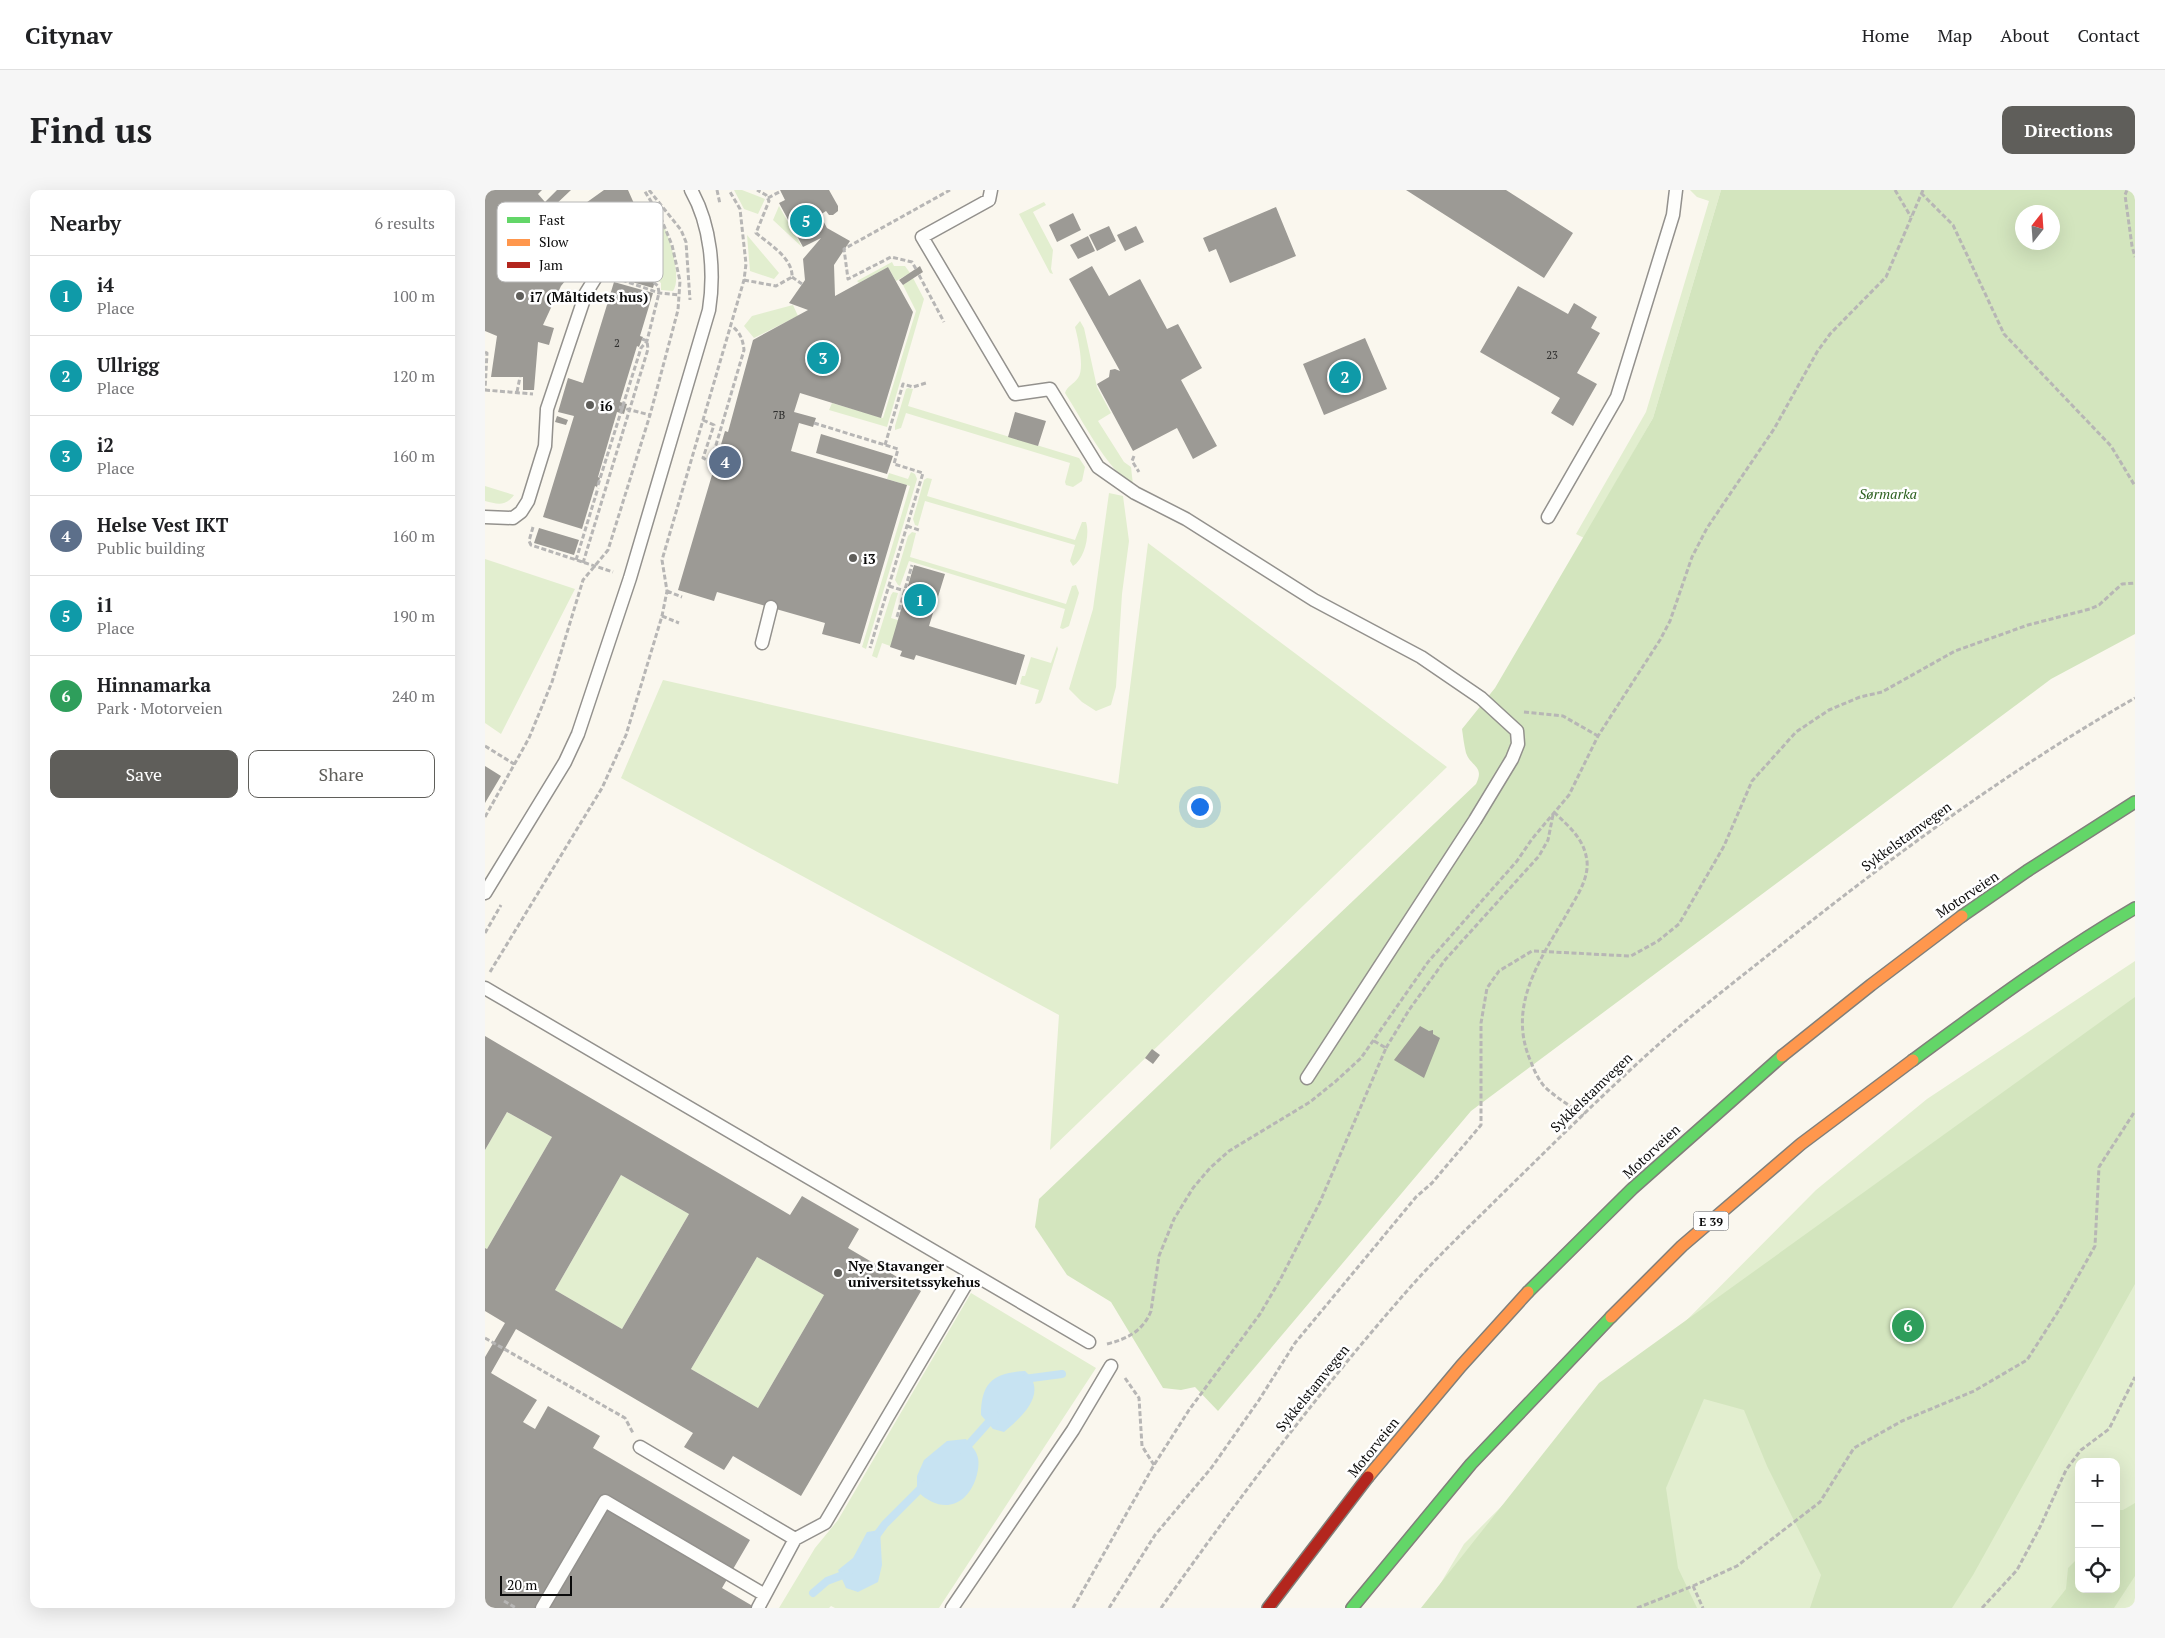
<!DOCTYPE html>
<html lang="en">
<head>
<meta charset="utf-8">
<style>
  :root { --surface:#fff; --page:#f6f6f6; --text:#202124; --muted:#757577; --line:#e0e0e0; --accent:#5f5e5a }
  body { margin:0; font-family:"PT Serif",serif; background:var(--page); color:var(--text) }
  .controls { position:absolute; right:15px; bottom:15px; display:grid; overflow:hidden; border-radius:10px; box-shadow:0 5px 20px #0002 }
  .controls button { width:45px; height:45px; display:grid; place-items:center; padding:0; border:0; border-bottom:1px solid var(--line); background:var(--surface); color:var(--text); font:25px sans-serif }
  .compass { position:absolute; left:1530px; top:15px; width:45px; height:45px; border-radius:50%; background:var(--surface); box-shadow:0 5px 20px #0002; rotate:17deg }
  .scale { position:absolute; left:15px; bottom:12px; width:72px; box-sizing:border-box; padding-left:5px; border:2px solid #0b0b0b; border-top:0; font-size:14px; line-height:18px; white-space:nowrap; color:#0b0b0b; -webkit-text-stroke:4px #fff; paint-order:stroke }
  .you { position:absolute; left:714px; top:616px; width:18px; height:18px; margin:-12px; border:4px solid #fff; border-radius:50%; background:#1a73e8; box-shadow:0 0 0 8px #1a73e833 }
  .badge { display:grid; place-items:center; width:32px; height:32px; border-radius:50%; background:var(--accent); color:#fff; font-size:16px; font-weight:700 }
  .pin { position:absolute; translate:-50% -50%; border:2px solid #fff; box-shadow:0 1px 5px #0006 }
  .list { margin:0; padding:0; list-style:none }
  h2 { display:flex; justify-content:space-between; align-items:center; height:65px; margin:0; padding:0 20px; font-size:21px }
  h2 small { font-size:16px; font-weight:400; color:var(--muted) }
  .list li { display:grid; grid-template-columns:32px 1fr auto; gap:15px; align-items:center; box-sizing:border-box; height:80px; padding:0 20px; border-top:1px solid var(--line) }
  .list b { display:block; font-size:19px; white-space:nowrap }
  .list p { margin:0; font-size:16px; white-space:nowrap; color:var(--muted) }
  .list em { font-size:16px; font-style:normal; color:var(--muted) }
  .actions { display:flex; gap:10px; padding:15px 20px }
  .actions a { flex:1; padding:11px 0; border:1px solid var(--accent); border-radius:10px; text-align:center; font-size:18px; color:var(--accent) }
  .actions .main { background:var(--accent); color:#fff }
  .icon { flex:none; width:28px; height:28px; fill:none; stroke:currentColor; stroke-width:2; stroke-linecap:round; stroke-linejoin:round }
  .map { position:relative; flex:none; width:1650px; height:1418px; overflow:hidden; border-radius:10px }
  header { display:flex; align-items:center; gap:30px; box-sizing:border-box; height:70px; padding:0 25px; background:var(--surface); border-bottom:1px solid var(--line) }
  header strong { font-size:24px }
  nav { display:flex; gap:28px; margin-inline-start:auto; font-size:18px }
  .intro { display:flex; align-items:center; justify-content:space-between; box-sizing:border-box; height:120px; padding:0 30px }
  h1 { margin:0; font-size:35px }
  .button { padding:12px 22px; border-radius:10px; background:var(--accent); color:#fff; font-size:18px; font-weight:700 }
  main { display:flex; gap:30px; padding:0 30px }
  aside { flex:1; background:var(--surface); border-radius:10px; box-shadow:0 5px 20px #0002 }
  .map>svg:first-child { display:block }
  .green { fill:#e2eecf; fill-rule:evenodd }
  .forest { fill:#d3e5be; fill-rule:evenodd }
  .water { fill:#c7e3f2 }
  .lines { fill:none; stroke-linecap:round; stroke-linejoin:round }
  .stream { stroke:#c7e3f2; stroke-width:8 }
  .building { fill:#9c9a95; fill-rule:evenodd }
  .lane-casing { stroke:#93918d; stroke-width:15 }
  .fast-casing { stroke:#807f7a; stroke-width:14 }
  .slow-casing { stroke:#807f7a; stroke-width:14 }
  .jam-casing { stroke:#807f7a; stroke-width:14 }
  .path { stroke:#b7b6b5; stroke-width:3; stroke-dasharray:5 2.5; stroke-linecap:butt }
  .lane { stroke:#fefefc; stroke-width:12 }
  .fast { stroke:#63d668; stroke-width:11 }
  .slow { stroke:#ff974d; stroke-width:11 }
  .jam { stroke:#b3261e; stroke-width:11 }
  .poi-dot { fill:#5f5e5a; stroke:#fff; stroke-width:2 }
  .labels { text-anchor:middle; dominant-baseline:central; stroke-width:5; stroke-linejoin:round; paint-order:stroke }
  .number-label { font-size:11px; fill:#2f2f2e }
  .shield { fill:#fff; stroke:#545454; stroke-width:1 }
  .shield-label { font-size:12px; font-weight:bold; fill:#0b0b0b }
  .poi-label { font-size:14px; font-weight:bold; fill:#0b0b0b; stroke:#fff; text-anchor:start }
  .park-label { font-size:14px; font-style:italic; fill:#2c601f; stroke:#fff }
  .street-label { font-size:14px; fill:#0b0b0b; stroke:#fff }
  .key { fill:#fff; stroke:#b6b6b6; stroke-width:1 }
  .key-label { font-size:14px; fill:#0b0b0b }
</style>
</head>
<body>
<header>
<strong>Citynav</strong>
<nav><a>Home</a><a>Map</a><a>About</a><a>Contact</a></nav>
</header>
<div class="intro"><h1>Find us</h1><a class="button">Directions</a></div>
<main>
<aside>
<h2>Nearby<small>6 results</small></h2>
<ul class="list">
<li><span class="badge" style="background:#0f9aa8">1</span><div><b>i4</b><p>Place</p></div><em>100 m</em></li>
<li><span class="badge" style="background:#0f9aa8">2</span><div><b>Ullrigg</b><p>Place</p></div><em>120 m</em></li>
<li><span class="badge" style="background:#0f9aa8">3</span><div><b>i2</b><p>Place</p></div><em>160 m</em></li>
<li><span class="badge" style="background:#5c6f8a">4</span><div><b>Helse Vest IKT</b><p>Public building</p></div><em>160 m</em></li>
<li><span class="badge" style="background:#0f9aa8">5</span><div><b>i1</b><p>Place</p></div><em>190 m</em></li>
<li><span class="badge" style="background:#2e9e5b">6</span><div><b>Hinnamarka</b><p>Park · Motorveien</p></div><em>240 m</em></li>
</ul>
<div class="actions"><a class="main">Save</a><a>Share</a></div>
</aside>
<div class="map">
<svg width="1650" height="1418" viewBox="0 0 1650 1418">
  <rect width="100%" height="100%" fill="#faf7ee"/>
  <path class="green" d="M249,0h8l23,9 -7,15 -14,-5z
    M1205,0h31l-68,228 -69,120 -8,-4 70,-122 63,-211 -12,-4z
    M559,12l2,3 -13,7 20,38 -2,19 2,5 -3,-1 -31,-59z
    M294,16l23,41 -29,-27z
    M173,33h3l3,3c6,14 18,52 9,65l-12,-1v-7l-4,-3 5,-22 -16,-29z
    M262,45l32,38 -5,6 -24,-8z
    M407,72l2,4h11l5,7 -14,8 -8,-14 -29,16 -2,-2z
    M428,88l11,21 -37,128 -58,-17 3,-7 51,15 33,-107 -13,-26z
    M308,115l5,11 -44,22 -10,-12 8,-10z
    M595,131l4,7 13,59 14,26 -13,8 26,41 7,5 2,18c-27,-16 -51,-66 -68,-92 2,-7 9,-9 13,-15 7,-9 0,-40 -3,-51z
    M423,198l5,1 -5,17 171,52 6,9 -3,14 -9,6 -7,-2 -1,-3 5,-19 -164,-50 -5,15 -6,2v-4l11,-37z
    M426,282l4,2 2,5 -51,170 -4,-2 48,-161 -23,-7 2,-6 19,6z
    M442,288l5,1 -5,17 148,44 7,-18h4c4,12 -1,37 -13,44l-3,-5 5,-16 -150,-44 -7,25 -3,-1 -2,-6 11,-39z
    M0,296l29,9c-9,12 -17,9 -29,6z
    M624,303l14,3 6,45 -7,53 -6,93 -5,18 -15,6 -14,-9 -13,-13 24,-80z
    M427,342l4,1 -6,24 156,47 6,-18 4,-1 3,8 -10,33 -6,3 -3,-1 5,-19 -156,-48 -9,25 -2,-1 -3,-5 13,-44z
    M663,353l299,224 -397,383 9,-135 -438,-237 42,-98 455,104z
    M0,369l90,30 -74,145 -16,-11z
    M408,402l5,1 -7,25 10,3 -8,26 -11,-4 -5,15 -5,-2 19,-61z
    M572,456l1,3 -16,51 -2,3 -5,1 4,-14 -19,-6 2,-8h3l6,-19 20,6z
    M1650,771v647h-709l38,-64 352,-354 111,-91zM1594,1272h37v127h-37z
    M22,922l45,25 -65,112 -2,-1v-98z
    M136,985l68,39 -67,115 -67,-39z
    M272,1067l67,38 -66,113 -67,-39z
    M486,1103l125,75 -157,240h-104l-4,-2 -2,2h-50l36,-60 23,-28z"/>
  <path class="forest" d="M1236,0h414v444l-84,45 -580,432 -253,300 -23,-24 -14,3 -18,-2 -52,-86 -44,-27 -32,-48 4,-28 437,-415c9,-18 -5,-17 -10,-31 -2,-8 -3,-17 -4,-24l33,-41 158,-270zM1538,22h30v30h-30z
    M1650,807v287l-162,291 -21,33h-142l11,-33 -54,-109 -23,-56 -40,-11 -38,89 12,80 19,40h-276l178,-225z
    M1650,1313v73l-21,32h-63l15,-19 2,-21 11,-11v32h37v-79h7z"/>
  <path class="water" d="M540,1181c24,21 -3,46 -21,61l-11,-3 -12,-14c0,-33 13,-42 44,-44z
    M481,1249c3,5 10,11 11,16 3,7 1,16 -1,23 -10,30 -36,36 -59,13v-15l7,-16 23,-19z
    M395,1340l2,35 -4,17 -20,10 -12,-4 -8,-18 15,-12 14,-26z"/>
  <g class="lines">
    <path class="stream" d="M539,1189l38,-5
      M478,1261l32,-36
      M389,1349l11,-15 39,-39
      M328,1403l14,-12 21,-8"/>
  </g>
  <path class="building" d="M0,0h57l-4,4 7,8 12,-12h14l-20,19 11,11 42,-30h24l8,18 10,-3 5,10 -10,4 20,39 -8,30 -21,-6 1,-13 -23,-33 -26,22 -23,28 -18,39 11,3 -5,17 -11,-3 -4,48h-11v-13h-32l6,-41 -12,-5z
    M295,0h49l9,16v5l-5,4h-4l-3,-4 -6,4 7,13 23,13 -16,24 1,31 53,-29 25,45 -32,106 -81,-25 -6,19 22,6 -3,9 -14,-4 -8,28 116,34 -47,159 -38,-10 3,-11 -108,-31 -3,9 -36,-11 47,-159 3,1 25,-92 55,-30 -19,-7 16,-23 -2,-21 18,-21 -18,9 -24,-44 6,-3z
    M921,0h100l67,43 -29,45z
    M791,17l20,49 -66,27 -14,-34 -7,3 -6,-14z
    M588,23l8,17 -24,12 -8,-17z
    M624,36l7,15 -19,10 -8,-16z
    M651,36l8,16 -19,9 -8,-16z
    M603,46l7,15 -17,8 -8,-14z
    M435,76l3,6 -20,13 -4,-5z
    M607,76l17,30 31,-17 27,50 11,-5 24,44 -21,12 36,66 -24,13 -16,-31 -44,23 -36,-67 12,-7 1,-7 5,-1 5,2 -51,-92z
    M129,92l39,11 -13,43 3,1 -4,10 -2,-1 -17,56 7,2 -3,10 -7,-2 -19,65 2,1 -3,9 -2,-1 -13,43 -39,-12 31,-101 -16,-4 10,-34 15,5z
    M1033,96l50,28 6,-11 23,14 -6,11 9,5 -23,40 20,11 -24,42 -22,-13 9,-15 -80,-46z
    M880,148l22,51 -63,26 -21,-51z
    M530,222l31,9 -8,25 -30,-9z
    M72,226l11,4 -2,5 -11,-3z
    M336,244l72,22 -6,18 -71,-21z
    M54,338l40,12 -5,15 -40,-12z
    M429,375l31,9 -16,52 96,29 -9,30 -100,-30 -2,5 -14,-4 2,-5 -12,-4z
    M0,576l16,10 -16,27z
    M935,836l9,5 4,-1v4l7,4 -16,40 -30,-18z
    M0,846l305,179 12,-19 57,33 -11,19 73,43 -120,205 -68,-40 -9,14 -40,-23 9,-14 -177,-104 -25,44 46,27 -14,22 12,7 13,-23 52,30 -7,12 157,92 -28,48 34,20h-271v-251l20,-34 -20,-12v-63l2,1 65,-112 -45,-25 -22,38zM136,985l68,39 -67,115 -67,-39zM272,1067l67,38 -66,113 -67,-39z
    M667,859l8,6 -7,9 -8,-6z"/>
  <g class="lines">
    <g class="lane-casing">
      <path id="lane" d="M506,0l-2,10 -67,37 93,157 35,-5 48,78 37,26 51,26 128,81 107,57 60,41 36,33 1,13 -6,15 -37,61 -168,258
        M0,327l28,1 8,-6 7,-11 17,-55 2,-37 39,-116 13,-21 24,-13
        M1063,327l69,-120 56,-182 3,-25
        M277,453l9,-36
        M0,703l80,-131 13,-28 52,-156 79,-268c6,-38 2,-85 -18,-120
        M0,798l604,354
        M155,1257l155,92
        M57,1418l63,-107 160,94
        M273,1418l37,-69 30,-16 147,-249
        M467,1418l121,-178 38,-64"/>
    </g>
    <g class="fast-casing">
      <path id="fast" d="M1477,726l65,-45 108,-69
        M1428,870c72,-53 145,-107 222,-152
        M1043,1102l104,-103 150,-133
        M867,1418l119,-144 140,-147"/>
    </g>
    <g class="slow-casing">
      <path id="slow" d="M1297,866l89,-71 91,-69
        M1126,1127l71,-71 119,-102 112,-84
        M883,1287l93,-111 67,-74"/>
    </g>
    <g class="jam-casing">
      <path id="jam" d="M783,1418l100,-131"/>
    </g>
    <path class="path" d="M164,0l32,40 5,12 4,58
      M232,0l3,14
      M1410,0l16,27
      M1642,0l-2,5 7,51 3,11
      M1436,3l32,32 51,109 107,112 24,40
      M283,8l13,-7
      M152,57l-7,-18 30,-13
      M431,79l-4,-7 -21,-5 -43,22 -4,-30 106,-59
      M434,85l25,47
      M307,87l10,7
      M137,90l37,13 20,2
      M259,90l32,6 16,-9c1,-19 -23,-33 -36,-44l13,-32 -3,-6 -9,-5
      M0,162l2,1 -2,37
      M0,200l48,4
      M32,202l3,-15
      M134,217l31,8
      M218,230l11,5 -11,33 8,4
      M329,233l84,26 -4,15 29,9 -53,175
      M400,255l18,-61 10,3 13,-4
      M649,266l-2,5 7,11
      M231,270l-5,2 33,-112c-1,-10 -4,-18 -12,-24
      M113,295l43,-137 6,-7 12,-48 -1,-7 -7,-6 -9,-23
      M422,336l12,4
      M48,337l-4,14 2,4 82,27
      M91,370l22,-72
      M98,373l65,-214 -1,-8 -5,-2
      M404,396l16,5
      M182,401l15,6
      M177,426l17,7
      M412,427l15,-52
      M1039,522l39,4 35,20
      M0,556l29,18
      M1069,622c15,15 30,26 33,49 2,20 -13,39 -22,56 -27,46 -58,91 -34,145 3,8 7,17 13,24 11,11 26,20 40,29
      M0,627l44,-79 23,-56 31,-102 25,-30 42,-135 28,-105 2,-29 -8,-36 -12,-29 -16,-26
      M0,743l16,-28
      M5,782l112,-184 24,-53 36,-119 5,-25 -5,-31 82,-280 2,-16 -6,-55 -11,-19
      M901,858l23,-38 36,-50 94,-104 9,-16 5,-25
      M0,1148l140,80 8,15
      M622,1154c20,-5 36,-13 44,-33l8,-55 15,-37 19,-31 17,-20 19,-17 81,-49 26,-21 25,-23 67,-96 89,-101 15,-22 37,-44 29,-59 62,-96 10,-19 22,-64 15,-29 67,-99 43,-77 13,-18 56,-57 37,-87
      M640,1188l14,20 3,48 12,19
      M1208,1396l44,-20 83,-64 34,-54 48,-27 72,-30 53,-31 32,-50 36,-64 4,-79 36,-56
      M19,1411l12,7
      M588,1418l81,-143 35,-55 71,-96 20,-34 40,-78 66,-154 -12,-7
      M624,1418l46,-73 57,-68 47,-67 36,-57 121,-146 16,-14 49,-58v-102l6,-35 12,-17 33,-20 99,5 27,-15 21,-17 45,-78 28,-65 44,-49 33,-22 31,-13 22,-5 73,-41 73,-26 62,-16 9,-4 23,-21 13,-1
      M676,1418c79,-112 162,-222 253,-325 27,-30 57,-58 85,-86 47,-46 93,-92 141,-136 48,-44 101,-84 151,-124 110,-87 223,-170 344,-239
      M1152,1418l56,-22 10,22
      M1497,1418l35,-38 23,-43 26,-57 15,-20 28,-21 26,-52"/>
    <use href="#lane" class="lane"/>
    <use href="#fast" class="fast"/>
    <use href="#slow" class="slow"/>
    <use href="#jam" class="jam"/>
  </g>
  <g class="poi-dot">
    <circle cx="35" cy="106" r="5"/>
    <circle cx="105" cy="215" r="5"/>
    <circle cx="368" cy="368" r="5"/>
    <circle cx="353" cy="1083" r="5"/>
  </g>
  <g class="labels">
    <g class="number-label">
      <text x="132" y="153">2</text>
      <text x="1067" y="165">23</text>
      <text x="294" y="225">7B</text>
    </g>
    <rect class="shield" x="1208.5" y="1021.5" width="35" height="19" rx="4"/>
    <g class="shield-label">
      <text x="1226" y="1031">E 39</text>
    </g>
    <g class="poi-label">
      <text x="45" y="106">i7 (Måltidets hus)</text>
      <text x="115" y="215">i6</text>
      <text x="378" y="368">i3</text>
      <text x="363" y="1075">Nye Stavanger<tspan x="363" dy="16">universitetssykehus</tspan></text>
    </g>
    <g class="park-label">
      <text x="1403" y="303">Sørmarka</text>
    </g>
    <g class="street-label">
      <text transform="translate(1421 646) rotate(-36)">Sykkelstamvegen</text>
      <text transform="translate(1482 704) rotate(-34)">Motorveien</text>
      <text transform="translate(1106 902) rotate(-44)">Sykkelstamvegen</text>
      <text transform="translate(1166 961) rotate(-43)">Motorveien</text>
      <text transform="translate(827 1198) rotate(-51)">Sykkelstamvegen</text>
      <text transform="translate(888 1257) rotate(-51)">Motorveien</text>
    </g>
  </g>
  <rect x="12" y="12" width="166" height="80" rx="8" class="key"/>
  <rect x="22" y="27" width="23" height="6" fill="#63d668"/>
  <rect x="22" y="49" width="23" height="7" fill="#ff974d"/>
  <rect x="22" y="72" width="23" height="6" fill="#b3261e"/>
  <g class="key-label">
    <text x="54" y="35">Fast</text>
    <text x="54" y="57">Slow</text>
    <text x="54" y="80">Jam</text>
  </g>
</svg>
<div class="controls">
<button>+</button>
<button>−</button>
<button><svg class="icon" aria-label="locate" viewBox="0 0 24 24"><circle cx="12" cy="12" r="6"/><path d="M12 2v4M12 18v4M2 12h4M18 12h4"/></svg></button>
</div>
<svg class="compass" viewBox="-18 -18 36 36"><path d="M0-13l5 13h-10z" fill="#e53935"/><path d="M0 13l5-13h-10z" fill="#757577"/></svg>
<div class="scale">20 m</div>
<div class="you"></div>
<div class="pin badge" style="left:435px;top:410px;background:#0f9aa8">1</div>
<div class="pin badge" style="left:860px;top:187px;background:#0f9aa8">2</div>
<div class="pin badge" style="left:338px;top:168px;background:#0f9aa8">3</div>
<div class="pin badge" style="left:240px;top:272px;background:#5c6f8a">4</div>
<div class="pin badge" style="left:321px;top:31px;background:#0f9aa8">5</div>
<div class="pin badge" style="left:1423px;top:1136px;background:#2e9e5b">6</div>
</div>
</main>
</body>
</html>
